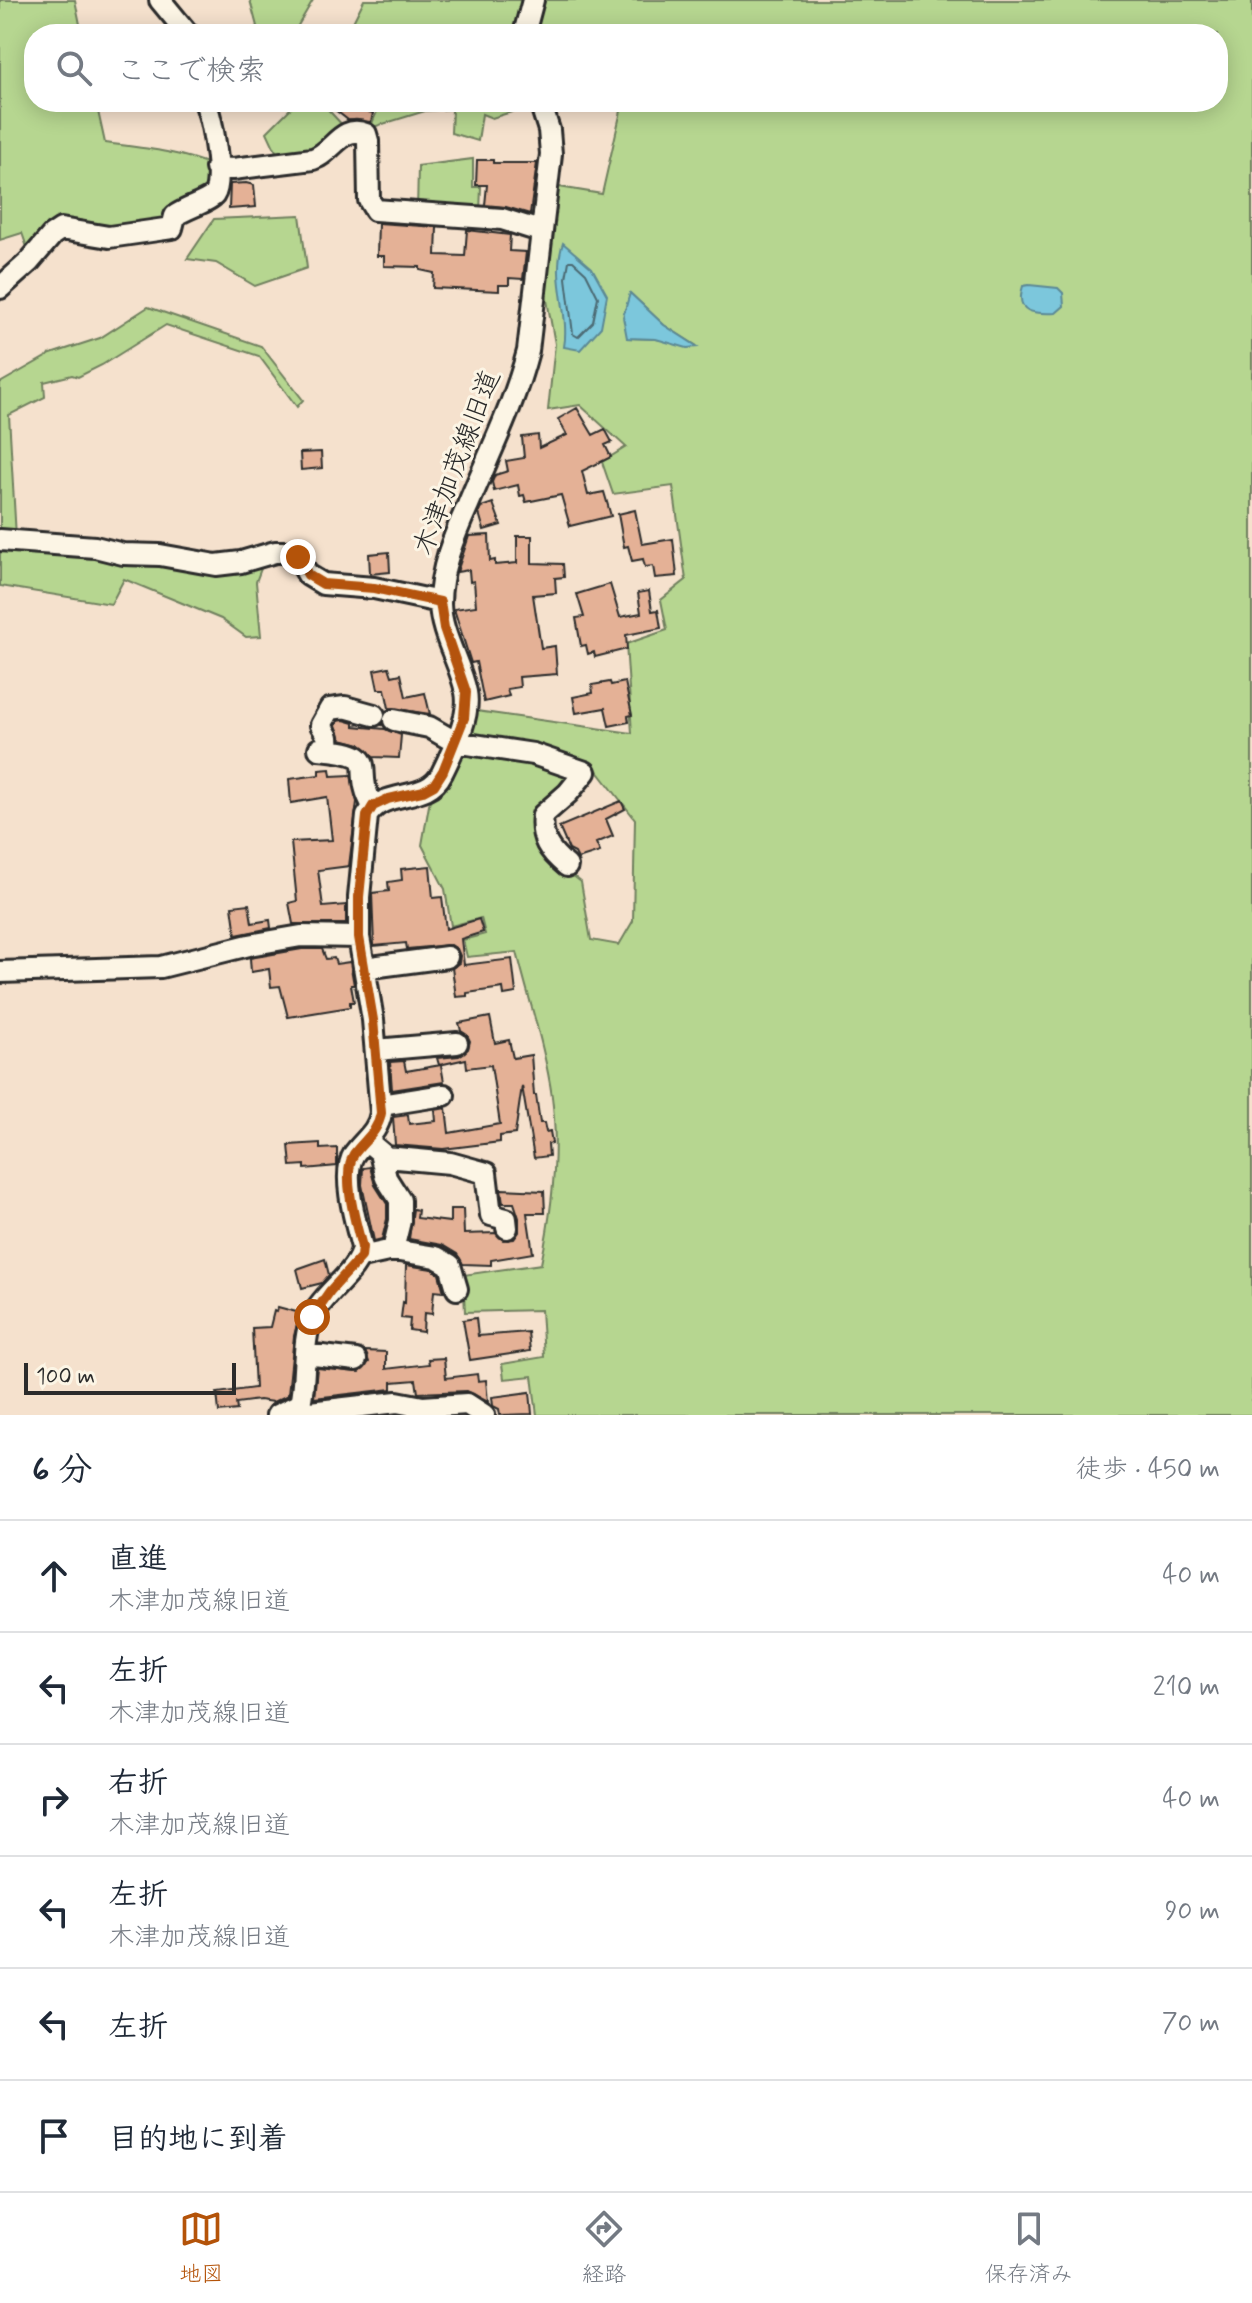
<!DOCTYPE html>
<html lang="ja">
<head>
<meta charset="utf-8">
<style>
  :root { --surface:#fff; --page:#f2f2f3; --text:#1f2937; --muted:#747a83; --line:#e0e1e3; --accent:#b45309 }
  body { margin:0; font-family:Mynerve,"Klee One",sans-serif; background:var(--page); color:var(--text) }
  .scale { position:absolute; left:24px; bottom:20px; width:212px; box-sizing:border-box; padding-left:8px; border:4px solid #2b2b2b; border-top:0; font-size:22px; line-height:28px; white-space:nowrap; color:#2b2b2b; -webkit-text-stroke:6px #fcf5e5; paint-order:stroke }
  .stop { position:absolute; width:24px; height:24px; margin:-18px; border:6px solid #b45309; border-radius:50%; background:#fff }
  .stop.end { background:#b45309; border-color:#fff; box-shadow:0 2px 8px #0008 }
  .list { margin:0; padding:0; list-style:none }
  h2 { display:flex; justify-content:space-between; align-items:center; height:104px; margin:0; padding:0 32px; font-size:34px }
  h2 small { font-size:26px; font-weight:400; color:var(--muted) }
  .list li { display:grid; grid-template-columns:52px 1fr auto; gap:24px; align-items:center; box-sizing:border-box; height:112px; padding:0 32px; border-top:2px solid var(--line) }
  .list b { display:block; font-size:30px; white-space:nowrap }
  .list p { margin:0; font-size:26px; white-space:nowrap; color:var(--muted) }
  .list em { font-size:26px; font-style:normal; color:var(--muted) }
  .icon { flex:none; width:44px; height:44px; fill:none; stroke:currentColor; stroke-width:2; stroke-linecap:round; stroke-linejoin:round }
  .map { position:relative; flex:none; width:1252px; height:1415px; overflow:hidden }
  .search { position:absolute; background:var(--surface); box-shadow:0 4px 20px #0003; left:24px; right:24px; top:24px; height:88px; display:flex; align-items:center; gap:20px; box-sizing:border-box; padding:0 28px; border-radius:32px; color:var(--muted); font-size:30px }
  .sheet { height:776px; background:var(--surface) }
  nav { display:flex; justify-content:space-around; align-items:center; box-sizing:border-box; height:112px; border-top:2px solid var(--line); background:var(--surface); font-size:22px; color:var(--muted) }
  nav a { display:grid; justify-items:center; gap:4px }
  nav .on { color:var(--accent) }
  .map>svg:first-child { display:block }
  .green { fill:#b6d690; stroke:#70805e; stroke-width:2; fill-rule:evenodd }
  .water { fill:#7cc7dc; stroke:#5c8995; stroke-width:2 }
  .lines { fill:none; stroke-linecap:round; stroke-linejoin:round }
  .shore { stroke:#4b6972; stroke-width:2 }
  .building { fill:#e4b196; stroke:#2b2b2b; stroke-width:2 }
  .minor-casing { stroke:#2b2b2b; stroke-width:26 }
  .minor { stroke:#fcf5e5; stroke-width:20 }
  .route { stroke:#b45309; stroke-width:10 }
  .labels { text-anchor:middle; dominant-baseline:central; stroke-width:6; stroke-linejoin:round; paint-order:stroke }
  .street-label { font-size:28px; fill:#2b2b2b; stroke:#fcf5e5 }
</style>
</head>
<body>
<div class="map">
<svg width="1252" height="1415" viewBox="0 0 1252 1415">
  <rect width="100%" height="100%" fill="#f5e1cd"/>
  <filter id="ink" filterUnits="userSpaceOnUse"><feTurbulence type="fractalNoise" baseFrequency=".0125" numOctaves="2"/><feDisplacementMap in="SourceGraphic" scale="16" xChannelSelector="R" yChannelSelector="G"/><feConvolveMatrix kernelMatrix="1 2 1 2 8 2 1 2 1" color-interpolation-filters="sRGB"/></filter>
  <g filter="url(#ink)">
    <path class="green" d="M0,0h75l7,34h-48v68h62l9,41c38,5 73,8 109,23l1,20 -46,40 -54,5 -43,-7 -44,26 -6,-17 -22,7z
      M250,0h63l-20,34h-34z
      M364,0h163l-10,34h-170z
      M539,0h713v1415h-715l-5,-39 -28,3 -2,-15 42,-7 -3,-47 -76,2 -2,-37 78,-11c11,-53 18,-113 11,-167 -6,-46 -24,-100 -35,-145l-50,5 -4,-17 22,-6 -4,-16 -30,8 -6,-37 -23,-44 9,-51c27,-13 35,-57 38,-84l163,23 -6,-89 41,-14 -6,-30 25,-20 -13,-94 -60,8 -11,-32 24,-15 -46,-42 -32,5 7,-66 -10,-55 8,-103 49,8 21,-92h595v-68h-687zM631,294l33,31 33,21 -41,-7 -29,-1zM593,765l42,54 -2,102 -14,24 -28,-5 -10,-58 -37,-29 -2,-42 41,-45z
      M289,102h32l25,27 -16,14 -50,17 -13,-28 24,-24z
      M381,102h152l1,3 -42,13 -10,-4 -4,27 -27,-8 1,-24 -27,2 -55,17z
      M473,159v28h8l-1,25h-63l1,-46z
      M300,215l7,53 -52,18 -39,-23 -29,-4 27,-40z
      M148,307l113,39 42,54 -6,7 -38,-51 -93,-31 -64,40 -24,12 -6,-2 -28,7 1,15 -36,18 7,122h-16v-154l51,-29 49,-16z
      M0,542l265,16 -9,24 5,54 -15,1 -25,-18 -97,-40 -13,25 -111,-18z"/>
    <path class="water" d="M563,243l29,25 15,27 -6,32 -21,23 -16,-3c6,-34 -13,-69 -1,-104z
      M1029,285l29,3 5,5 1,13 -8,7c-21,1 -42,1 -33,-27z
      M630,293l34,32 34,22 -11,1 -31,-9 -29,-1 -4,-21z"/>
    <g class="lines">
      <path class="shore" d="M569,261h4l13,12 12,24 -5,25 -15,15 -5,-3 -7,-56z"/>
    </g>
    <path class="building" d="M325,102h33l-6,7 21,4 -2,9 -23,-2z
      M477,160h16v3h44l-7,51 -24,-7 -21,-2 2,-20h-11z
      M246,183l8,2 2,22 -27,2 1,-25z
      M378,223l59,4 -1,28 29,1 2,-26 43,5 -1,16 17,1 -3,27 -14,-1v7h-10v6l-66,-3 1,-15 -14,-3v-3l-36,-1v-10h-7z
      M577,408l16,27 12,-6 7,13 -7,3 6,12 -29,14 6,24 16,-3 7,24 -41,10 -9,-31 -35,7 -2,-7 -4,1 -2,-11 -24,6 -2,-9 3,-7 13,-4 -2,-10 18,-3 -2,-21 16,-2 1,13 28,-13 -9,-16z
      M321,452l1,16 -21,2 -1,-17z
      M493,503l8,22 -17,5 -5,-17 2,-6z
      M635,510l7,34 31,-5 4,37 -22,2 -2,-12 -8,1 -2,-8 -11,2 -4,-15 -4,1 -6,-33z
      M489,535l1,26 5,-1v5l22,-2v-27h15v27l31,1 1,13 -9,1 1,15 -23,2 8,53 14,-2 2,28 -38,3 1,10 -13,2 2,7 -25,6 -8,-40 -5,1 -17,-54 22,-3 -2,-25 -4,1 -1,-12 -12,2 12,-36z
      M389,552l1,20 -20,2 -1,-20z
      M610,584l10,33 21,-4 -3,-20 11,-2 3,20 6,-1 3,18 -35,7 1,14 -32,8 -1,-5 -6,2 -2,-9 -5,1 -5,-28 8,-1 -7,-23z
      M389,667l3,9 9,-2 5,23 19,-4 5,21 -41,-6 -4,-19h-7l-4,-19z
      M610,682l1,3 14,-3 7,33 -4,1 1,6 -20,4 -4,-18 -29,5 -3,-16 20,-4 -1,-8z
      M344,720l10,3v3l31,3 16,6 -2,23 -26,-1 -13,-13 -19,-5 -5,-14 2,-4z
      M330,769l1,7 20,-1 6,27 -8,64 -31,4 5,37 23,-2v19h-53l-4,-21 8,-2 -6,-59 41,-2 -5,-43 -36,6 -2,-24 30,-4v-5z
      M621,801l4,8 -19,10 7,17 -17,7 4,9 -22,7 -3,-6 -6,-3 -10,-23z
      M430,866l3,32 9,-1 4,32 33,-10 4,13 -22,7 3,26 48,-6 4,34 -12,2 -1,-7 -36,5v3l-11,1 -4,-29 7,-5 1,-7 -3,-7 -6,-4 -44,4 -1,-6 -32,3 -2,-53 17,-2 -1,-9 14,-2 -1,-11z
      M249,904l3,19 18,-3 1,8 -35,7 -4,-29z
      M302,949h20l4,10 8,-1 2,6 14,-2 4,23h-3l3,17h-4v5l-62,10 -8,-31 -9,1 -2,-18 -18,3 -1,-14z
      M490,1017l5,26 14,-3 4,18 18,-3 3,40h2l4,28h4l2,9 4,-1 2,12 -4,1 1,12 -15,2 -12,-72 -7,48 -15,2v6l-57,7 -48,-4 -2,-28 15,-2 1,9 27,-3 -1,-11 11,-2 3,25 51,-9 -9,-59 -24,3 -1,-9 -27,6 -2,-7 22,-2 9,-7 2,-8 -3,-6 -6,-4 -2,-8z
      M404,1061l2,10 35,-6 3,17 -52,8 -2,-28z
      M320,1143v6l17,-1v18l-32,3v-4l-14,1 -2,-21z
      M370,1167l5,18 12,19v15l-5,20 -8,2 -12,-56 1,-17z
      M501,1189l43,2 1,22h-18l6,40 -42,7v5l-28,-1 -6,-10 -15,-9 -33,-6 4,-30 5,1 -1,8 33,4v-13h13l1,25 32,-1 7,7 11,-1 5,-7v-14l-5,-15h-11z
      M325,1259l4,16 -7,8 -20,5 -5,-19z
      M406,1265l26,4 7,5 5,18 -10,-1 -2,23 -8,-1 -1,19 -14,-2 1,-11 -9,-1 2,-16 2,1z
      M278,1307l22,6 -6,23 -6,59 -15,7 -14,-2 -23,3 1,7 -18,2 -2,-19 38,-5 -3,-60 18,-1 4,-16 3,1z
      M476,1318l2,18 50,-4 2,19 -60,9 -7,-40z
      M365,1351l21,1v17l43,-5 -1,-5 16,-1 2,20 31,-4 1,7 8,-1 2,22 -21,-11 -49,2 -2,-13 -24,2v7l-78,9 3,-30 43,4 9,-10z
      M530,1392l2,22 -32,1 -1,-6 -6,-3 -1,-9z"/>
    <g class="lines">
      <g class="minor-casing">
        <path id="minor" d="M160,0l28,34
          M524,34l9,-34
          M216,168l17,1 80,-10c21,-7 28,-35 53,-25l2,7 1,59 6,10 127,9 38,12
          M0,288l29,-26 23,-27 9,-6 48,8 63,-9 3,-12c9,-7 33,-14 39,-21 10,-15 -2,-76 -9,-93
          M0,540l95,7 28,7 37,1 56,10 25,-3 34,-10h13l10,5 10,18 15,9 51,4 66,14
          M394,720l35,7 26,15 78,12 52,18 -17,21 -25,22c-3,24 6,36 24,51
          M319,749c69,6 30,17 54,57
          M329,750l-1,-13 -7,-12 9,-16 15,-2 29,8
          M364,968l83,-11
          M0,972l161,-5 88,-22 52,-9 58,1
          M376,1050l81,-7
          M381,1105l63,-10
          M367,1141l19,16 64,6 36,10 5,42 15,4 1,9
          M380,1153l6,25 14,22v21l-7,29
          M361,1257l32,-7 43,7 14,8 7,24
          M306,1354l50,6
          M423,1407l44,-3 17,11
          M292,1409l18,3 87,-10 26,5v8
          M277,1415l23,-11c7,-28 1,-60 12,-87 11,-24 48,-46 50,-70 -6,-23 -21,-73 -8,-93 11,-15 24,-22 27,-41l-8,-93 -14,-83v-40l8,-81c17,-29 60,-12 75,-43 11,-23 29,-56 24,-81 -6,-30 -25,-57 -26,-88 0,-35 14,-68 28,-99 21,-51 46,-100 60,-154l23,-197 -2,-24 -9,-28"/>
      </g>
      <use href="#minor" class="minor"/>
    </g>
  </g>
  <g class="lines" filter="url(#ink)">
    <path class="route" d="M298,557l10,18 15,9 51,4 66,14 4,26 22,64 -2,26 -21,53 -9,14 -11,6 -35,8 -15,7 -6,10 -8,81v40l14,83 8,93c-3,19 -16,26 -27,41 -13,20 2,70 8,93l-1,10 -31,34 -18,26"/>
  </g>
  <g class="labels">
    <g class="street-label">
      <text transform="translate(458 463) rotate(-69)">木津加茂線旧道</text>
    </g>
  </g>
</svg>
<div class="scale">100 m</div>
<div class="stop" style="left:312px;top:1317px"></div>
<div class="stop end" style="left:298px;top:557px"></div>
<div class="search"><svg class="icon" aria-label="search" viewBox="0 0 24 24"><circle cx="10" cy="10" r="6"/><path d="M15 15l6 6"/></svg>ここで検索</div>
</div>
<section class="sheet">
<h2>6 分<small>徒歩 · 450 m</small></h2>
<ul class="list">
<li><svg class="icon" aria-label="ahead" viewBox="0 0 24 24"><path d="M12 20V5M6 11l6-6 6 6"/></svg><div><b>直進</b><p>木津加茂線旧道</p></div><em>40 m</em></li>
<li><svg class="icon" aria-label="left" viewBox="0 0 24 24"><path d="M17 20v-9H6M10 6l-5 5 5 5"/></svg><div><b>左折</b><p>木津加茂線旧道</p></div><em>210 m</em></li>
<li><svg class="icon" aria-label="right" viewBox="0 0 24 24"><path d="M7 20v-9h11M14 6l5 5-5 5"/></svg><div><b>右折</b><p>木津加茂線旧道</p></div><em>40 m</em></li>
<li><svg class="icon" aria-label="left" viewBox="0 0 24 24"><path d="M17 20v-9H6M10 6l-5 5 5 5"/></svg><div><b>左折</b><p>木津加茂線旧道</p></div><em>90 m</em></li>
<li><svg class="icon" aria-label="left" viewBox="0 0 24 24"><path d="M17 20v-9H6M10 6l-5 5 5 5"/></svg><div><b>左折</b></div><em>70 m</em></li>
<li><svg class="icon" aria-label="arrive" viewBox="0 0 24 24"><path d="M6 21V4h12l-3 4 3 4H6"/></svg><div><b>目的地に到着</b></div></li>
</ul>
</section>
<nav>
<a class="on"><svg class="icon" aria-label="map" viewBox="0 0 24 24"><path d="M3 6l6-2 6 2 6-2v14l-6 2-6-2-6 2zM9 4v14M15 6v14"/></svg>地図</a>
<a><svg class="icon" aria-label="directions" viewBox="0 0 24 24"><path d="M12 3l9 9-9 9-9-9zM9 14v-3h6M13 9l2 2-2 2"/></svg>経路</a>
<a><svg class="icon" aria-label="saved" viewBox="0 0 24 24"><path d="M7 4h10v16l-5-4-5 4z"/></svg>保存済み</a>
</nav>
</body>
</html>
